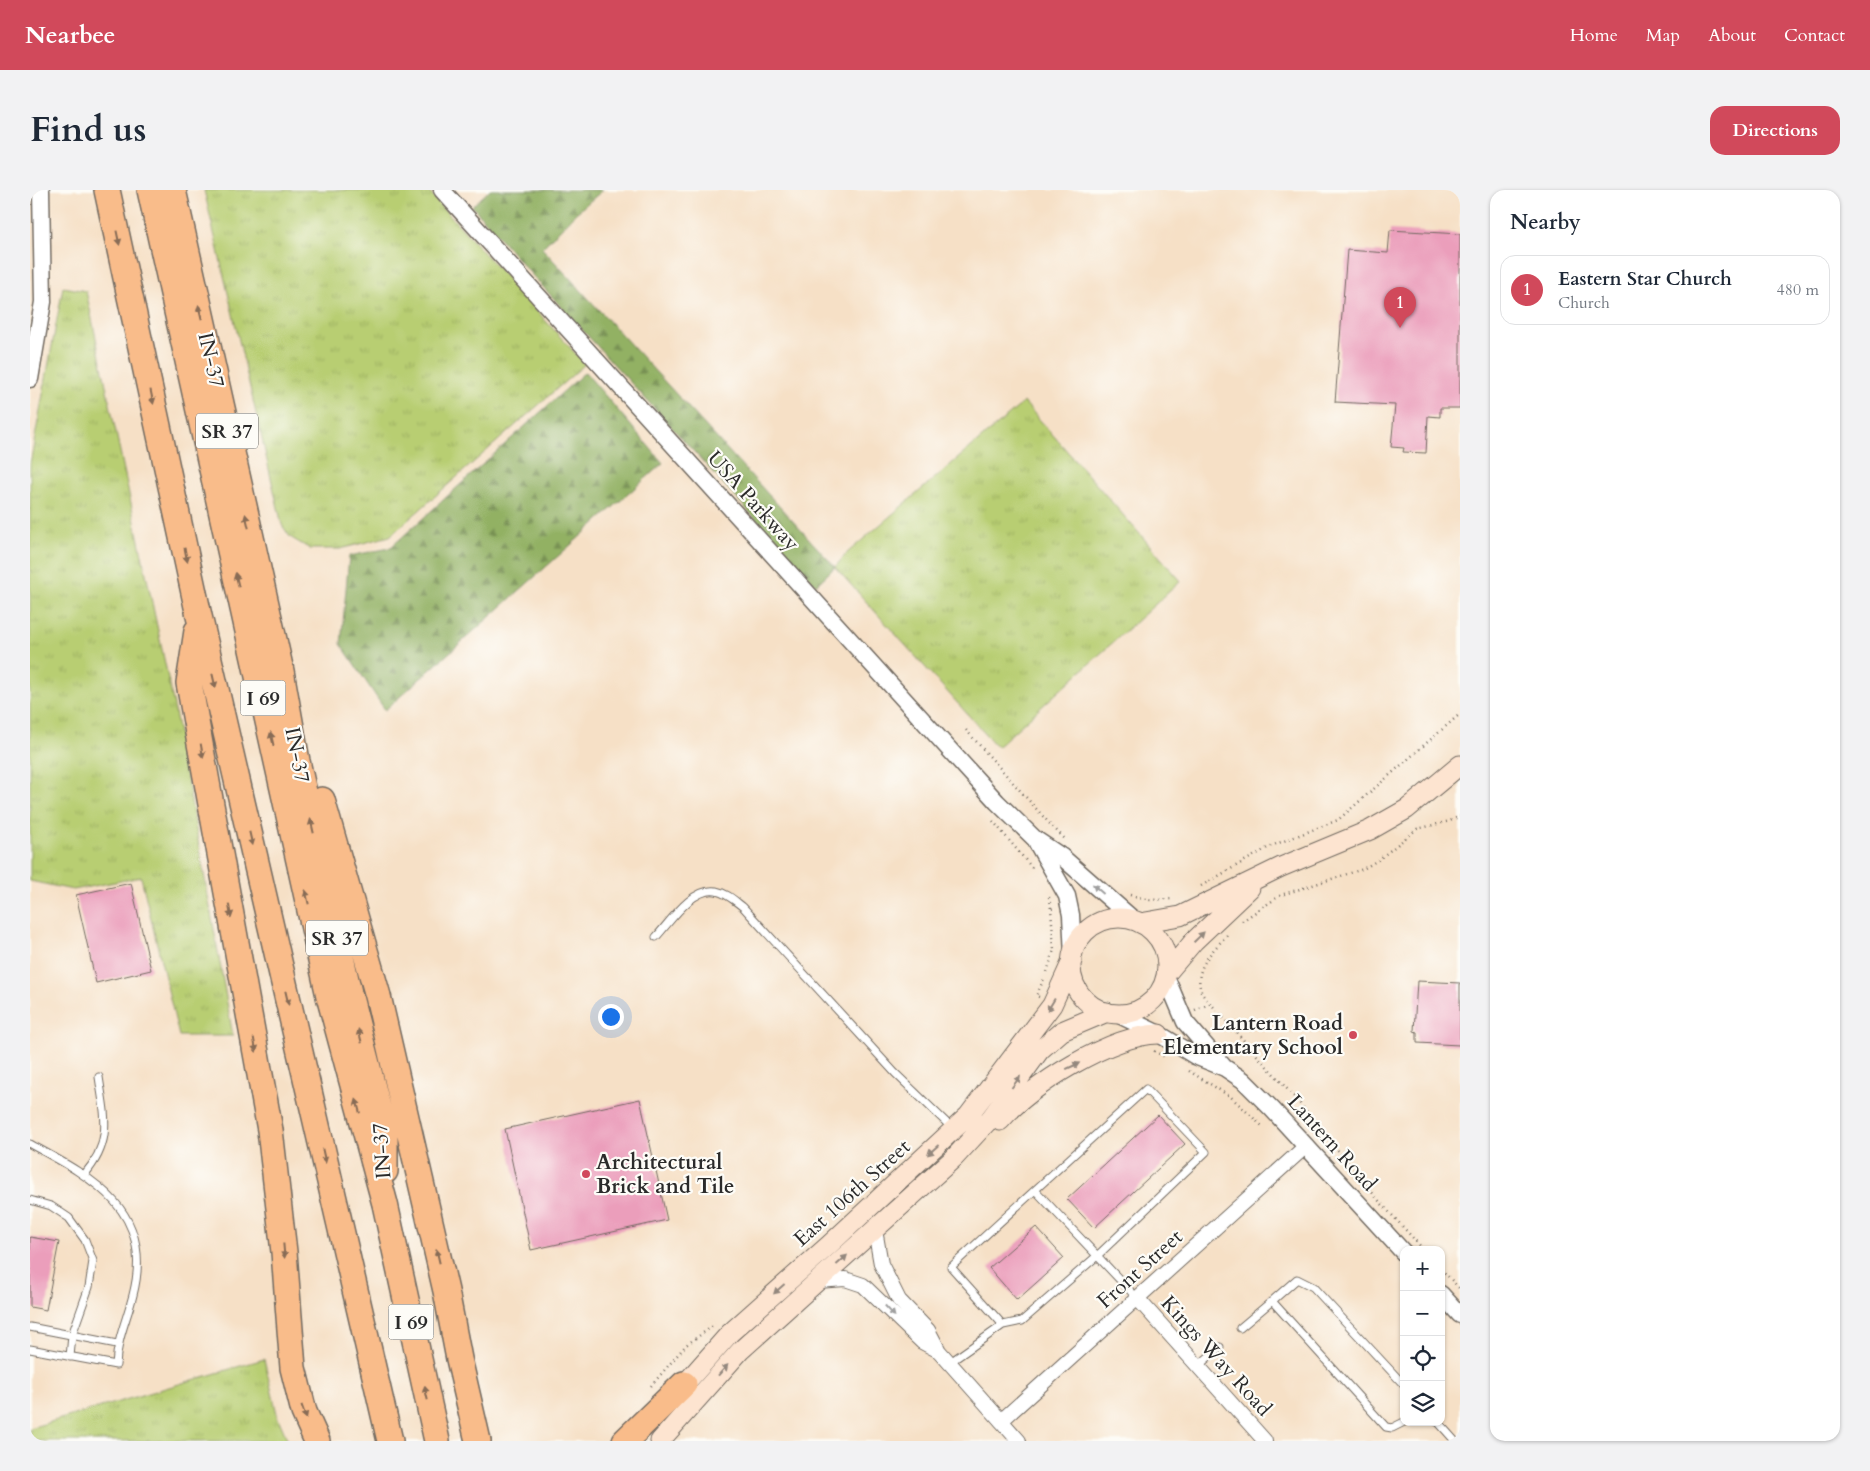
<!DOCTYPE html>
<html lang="en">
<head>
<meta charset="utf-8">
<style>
  :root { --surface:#fff; --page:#f2f2f3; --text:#1f2937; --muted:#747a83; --line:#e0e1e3; --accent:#d1495b }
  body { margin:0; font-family:Cardo,serif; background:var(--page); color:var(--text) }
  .controls { position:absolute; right:15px; bottom:15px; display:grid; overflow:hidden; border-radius:10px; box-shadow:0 1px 4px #0004 }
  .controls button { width:45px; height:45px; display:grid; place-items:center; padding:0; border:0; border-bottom:1px solid var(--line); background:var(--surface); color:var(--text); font:25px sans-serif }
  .you { position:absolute; left:580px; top:826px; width:18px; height:18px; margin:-12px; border:4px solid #fff; border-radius:50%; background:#1a73e8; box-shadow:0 0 0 8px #1a73e833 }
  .badge { display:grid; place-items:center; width:32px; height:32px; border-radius:50%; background:var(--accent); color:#fff; font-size:16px; font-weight:700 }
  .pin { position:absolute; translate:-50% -41px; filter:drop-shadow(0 1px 2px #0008) }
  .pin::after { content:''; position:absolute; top:26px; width:18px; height:15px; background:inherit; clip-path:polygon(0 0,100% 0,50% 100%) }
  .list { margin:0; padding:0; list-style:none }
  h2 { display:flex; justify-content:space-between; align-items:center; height:65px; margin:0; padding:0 20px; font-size:21px }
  h2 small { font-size:16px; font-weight:400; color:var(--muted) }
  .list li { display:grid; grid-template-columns:32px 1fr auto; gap:15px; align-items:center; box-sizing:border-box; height:70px; margin:0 10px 10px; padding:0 10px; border:1px solid var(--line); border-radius:15px }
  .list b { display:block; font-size:19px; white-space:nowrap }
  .list p { margin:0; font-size:16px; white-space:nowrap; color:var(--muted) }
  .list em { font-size:16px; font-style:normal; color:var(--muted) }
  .icon { flex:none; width:28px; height:28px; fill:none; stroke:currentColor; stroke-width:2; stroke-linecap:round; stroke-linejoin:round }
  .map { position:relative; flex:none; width:1430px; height:1251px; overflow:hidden; border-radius:15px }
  header { display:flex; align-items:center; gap:30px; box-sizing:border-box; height:70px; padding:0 25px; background:var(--accent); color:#fff }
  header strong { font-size:24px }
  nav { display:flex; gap:28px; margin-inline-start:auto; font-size:18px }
  .intro { display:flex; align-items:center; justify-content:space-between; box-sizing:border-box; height:120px; padding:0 30px }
  h1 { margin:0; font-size:35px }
  .button { padding:12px 22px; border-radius:15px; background:var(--accent); color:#fff; font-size:18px; font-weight:700 }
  main { display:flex; gap:30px; padding:0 30px }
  aside { flex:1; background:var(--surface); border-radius:15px; box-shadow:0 1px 4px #0004 }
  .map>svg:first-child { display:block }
  .grass { fill:url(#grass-tufts); stroke:#727c4e }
  .forest { fill:url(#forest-firs); stroke:#5e6e48 }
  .building { fill:#eb9ebb }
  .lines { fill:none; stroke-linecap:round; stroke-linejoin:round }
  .service-casing { stroke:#726a61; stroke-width:9 }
  .minor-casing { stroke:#726a61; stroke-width:16 }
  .tertiary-casing { stroke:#726a61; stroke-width:19 }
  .secondary-casing { stroke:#726a61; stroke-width:21 }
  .motorway-casing { stroke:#726a61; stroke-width:28 }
  .path { stroke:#726a61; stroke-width:2.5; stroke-dasharray:1 4; stroke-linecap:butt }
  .service { stroke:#fff; stroke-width:7 }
  .minor { stroke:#fff; stroke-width:14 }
  .tertiary { stroke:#fff; stroke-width:16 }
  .secondary { stroke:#fde4d0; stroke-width:19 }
  .motorway { stroke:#f9bc8a; stroke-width:25 }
  .oneway { fill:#886c56 }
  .oneway2 { fill:#a0a0a0 }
  .oneway3 { fill:#94887e }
  .poi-dot { fill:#d1495b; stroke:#fdfcf7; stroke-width:2 }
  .labels { text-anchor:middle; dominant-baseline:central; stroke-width:4.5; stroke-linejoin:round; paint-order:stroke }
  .shield { fill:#fdfcf7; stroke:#6a6a68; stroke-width:1 }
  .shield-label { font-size:20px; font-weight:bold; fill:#2b2b2b }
  .street-label { font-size:21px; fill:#2b2b2b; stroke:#fdfcf7 }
  .poi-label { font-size:21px; font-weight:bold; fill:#2b2b2b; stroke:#fdfcf7; text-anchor:end }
</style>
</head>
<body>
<header>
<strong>Nearbee</strong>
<nav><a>Home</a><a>Map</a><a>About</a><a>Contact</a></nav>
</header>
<div class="intro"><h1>Find us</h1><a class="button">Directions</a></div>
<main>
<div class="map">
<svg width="1430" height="1251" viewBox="0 0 1430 1251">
  <defs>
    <pattern id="grass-tufts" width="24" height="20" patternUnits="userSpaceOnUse" patternTransform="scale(1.25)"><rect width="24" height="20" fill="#b8ce72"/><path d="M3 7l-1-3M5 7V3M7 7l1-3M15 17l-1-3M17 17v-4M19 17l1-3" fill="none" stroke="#9eb163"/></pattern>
    <pattern id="forest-firs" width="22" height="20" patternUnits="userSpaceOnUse" patternTransform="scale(1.25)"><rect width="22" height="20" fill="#92b164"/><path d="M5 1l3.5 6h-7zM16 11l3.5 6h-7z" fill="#779053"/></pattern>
  </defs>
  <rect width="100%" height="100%" fill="#fdfcf7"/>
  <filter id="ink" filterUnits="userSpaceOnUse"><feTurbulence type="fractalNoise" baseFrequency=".02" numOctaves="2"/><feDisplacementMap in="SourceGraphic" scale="10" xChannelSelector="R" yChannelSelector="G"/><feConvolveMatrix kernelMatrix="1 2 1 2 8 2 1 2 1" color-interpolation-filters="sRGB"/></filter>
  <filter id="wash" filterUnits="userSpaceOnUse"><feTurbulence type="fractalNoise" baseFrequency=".0096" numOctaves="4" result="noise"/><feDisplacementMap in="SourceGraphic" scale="20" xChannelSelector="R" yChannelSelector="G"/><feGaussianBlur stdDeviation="1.12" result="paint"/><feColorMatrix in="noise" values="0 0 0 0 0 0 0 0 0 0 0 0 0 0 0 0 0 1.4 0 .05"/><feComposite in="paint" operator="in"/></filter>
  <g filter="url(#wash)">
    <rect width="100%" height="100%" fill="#f6e0c6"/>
    <path class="grass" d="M174,0h223l158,174 -195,172 -50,13h-30l-20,-12 -8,-12z
      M33,97l23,4 88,415 59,330h-54l-38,-159 -68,13 -43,-9v-417z
      M994,212l157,179 -184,166 -162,-180 12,-14z
      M234,1169l14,59 10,23h-258v-13z"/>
    <path class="forest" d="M460,0h113l-27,23 -34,35 293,319 -19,18 -295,-322 -49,-57z
      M555,182l78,91 -278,247 -44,-66 8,-88 41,-8z"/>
    <g id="blocks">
      <path class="building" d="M1360,40l70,4v174h-20v9l-12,-1 -2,37 -23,-1 1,-4 -13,-1 4,-42 -60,-3 12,-152 41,3z
        M101,693l20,87 -55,13 -20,-88z
        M1387,791l43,2v62l-43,-2v-11l-3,-1z
        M610,909l27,121 -136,30 -26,-121z
        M1128,925l27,29 -91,84 -27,-29z
        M1006,1037l28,31 -47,42 -28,-32z
        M0,1047l29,5 -13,68 -16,-3z"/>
    </g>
  </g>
  <g filter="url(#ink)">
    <use href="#blocks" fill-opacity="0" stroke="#726a61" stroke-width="1"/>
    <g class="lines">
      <g class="service-casing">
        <path id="service" d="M626,747c14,-15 36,-50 60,-46 11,2 19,10 27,16l152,166 57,55
          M0,954c63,34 125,66 103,151 -6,24 -16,44 -17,70l-86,-16
          M54,985c29,-33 21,-58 15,-98
          M0,1010l21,6 18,12 16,22 8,21 -4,26 -17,48 -2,22
          M973,1135l-52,-58 84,-77
          M0,1137l87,17
          M1210,1138l32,-27
          M919,1173l54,-38 19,-4 75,-65 109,-104 -60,-63 -111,101 102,108
          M1168,1176l22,-19
          M1374,1195l-91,-98 -16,-8 -25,22 114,126 6,1 12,-6
          M1408,1232l17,19"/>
      </g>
      <g class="minor-casing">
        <path id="minor" d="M845,1040l6,34 18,36 29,30 11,21 80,90
          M788,1091l27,-2 18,6 59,57 17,9
          M1107,1108l128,143
          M971,1231l305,-275"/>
      </g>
      <g class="tertiary-casing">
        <path id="tertiary" d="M412,0l555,612 38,37 27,18 73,64
          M0,189l13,-77 -2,-112
          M1007,653l30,53 4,19 2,41
          M1136,787l19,45 38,44
          M1087,824l42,20 36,22 30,12 18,12 29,29 132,144
          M1411,1104l19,21"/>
      </g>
      <g class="secondary-casing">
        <path id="secondary" d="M1041 776a48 48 0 1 1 96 0a48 48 0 1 1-96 0Z
          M1110,733l40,-7 101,-49 89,-37 37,-21 53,-44
          M1137,783l27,-32 56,-53
          M970,931c31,-36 111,-86 159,-87
          M646,1204l54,-61 99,-88 139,-129 84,-111 20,-44
          M630,1251l80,-90 214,-193 36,-39 50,-69 22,-19 45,-19"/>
      </g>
      <g class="motorway-casing">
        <path id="motorway" d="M77,0l92,426 191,825
          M120,0l179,806 56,208 52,237
          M143,0l108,481 16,90 52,232 36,142v36
          M167,441l-8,52 81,447 14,122 9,116 11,44 13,29
          M292,610l56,196 68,295 13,68 19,82
          M595,1251l59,-57"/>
      </g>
      <path class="path" d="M936,540l83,93 17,17
        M963,631l40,48
        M1171,696l70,-40 67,-26 122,-106
        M1100,705l20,5 23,-1
        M1019,707l2,12
        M1212,731l39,-26 82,-26 15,-9 39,-31 33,-8 10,-5
        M1197,745c-15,17 -35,34 -25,59l95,106 83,102 44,48
        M1017,782l7,-22 -3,-41 4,-1
        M1009,807l-3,-1 8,-17
        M1165,820l14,-6
        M1124,861l11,6
        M1159,881l42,26 32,30
        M1411,1079l19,20
        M621,1196l35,-41 27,-19"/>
      <use href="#service" class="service"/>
      <use href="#minor" class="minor"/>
      <use href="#tertiary" class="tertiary"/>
      <use href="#secondary" class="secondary"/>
      <use href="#motorway" class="motorway"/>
    </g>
    <defs><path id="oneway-solid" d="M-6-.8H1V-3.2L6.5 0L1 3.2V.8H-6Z" transform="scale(1.25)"/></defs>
    <g class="oneway">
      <use href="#oneway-solid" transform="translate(88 48) rotate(78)"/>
      <use href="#oneway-solid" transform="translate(170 122) rotate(-103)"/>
      <use href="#oneway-solid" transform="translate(122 207) rotate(78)"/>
      <use href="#oneway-solid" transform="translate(217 331) rotate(-103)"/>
      <use href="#oneway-solid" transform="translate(156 365) rotate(78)"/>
      <use href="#oneway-solid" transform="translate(207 390) rotate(-103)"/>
      <use href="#oneway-solid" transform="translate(184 491) rotate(77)"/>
      <use href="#oneway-solid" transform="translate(242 549) rotate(-103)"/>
      <use href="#oneway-solid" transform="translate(172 561) rotate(80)"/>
      <use href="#oneway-solid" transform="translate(282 636) rotate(-103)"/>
      <use href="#oneway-solid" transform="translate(221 649) rotate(77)"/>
      <use href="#oneway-solid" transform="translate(277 707) rotate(-103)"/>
      <use href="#oneway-solid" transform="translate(200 721) rotate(80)"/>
      <use href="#oneway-solid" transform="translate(257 808) rotate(77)"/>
      <use href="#oneway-solid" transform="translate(330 846) rotate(-104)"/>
      <use href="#oneway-solid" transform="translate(225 855) rotate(80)"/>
      <use href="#oneway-solid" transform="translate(328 916) rotate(-105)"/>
      <use href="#oneway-solid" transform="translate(294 966) rotate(77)"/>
      <use href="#oneway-solid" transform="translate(254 1061) rotate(85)"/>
      <use href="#oneway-solid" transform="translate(408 1066) rotate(-103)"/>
      <use href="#oneway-solid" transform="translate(396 1203) rotate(-103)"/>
      <use href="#oneway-solid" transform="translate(274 1222) rotate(70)"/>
    </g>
    <g class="oneway2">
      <use href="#oneway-solid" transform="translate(1068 699) rotate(-138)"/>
      <use href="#oneway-solid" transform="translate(860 1121) rotate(47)"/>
    </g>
    <g class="oneway3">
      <use href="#oneway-solid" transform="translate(1169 747) rotate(-44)"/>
      <use href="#oneway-solid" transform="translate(1021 815) rotate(121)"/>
      <use href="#oneway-solid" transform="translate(1043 876) rotate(-25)"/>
      <use href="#oneway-solid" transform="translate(986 892) rotate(-53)"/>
      <use href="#oneway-solid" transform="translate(903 960) rotate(138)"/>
      <use href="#oneway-solid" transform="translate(812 1070) rotate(-42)"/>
      <use href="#oneway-solid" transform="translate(749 1099) rotate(138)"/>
      <use href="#oneway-solid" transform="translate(693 1180) rotate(-48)"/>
    </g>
  </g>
  <g class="poi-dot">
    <circle cx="1323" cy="845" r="5"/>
    <circle cx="556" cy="984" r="5"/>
  </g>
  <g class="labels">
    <g class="shield">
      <rect x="166" y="223.5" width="62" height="35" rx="4"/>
      <rect x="210.5" y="490.5" width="45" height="35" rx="4"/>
      <rect x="276" y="730.5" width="62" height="35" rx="4"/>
      <rect x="358.5" y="1114.5" width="45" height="35" rx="4"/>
    </g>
    <g class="shield-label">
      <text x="197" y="241">SR 37</text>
      <text x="233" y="508">I 69</text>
      <text x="307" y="748">SR 37</text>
      <text x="381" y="1132">I 69</text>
    </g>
    <g class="street-label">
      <text transform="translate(181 170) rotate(77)">IN-37</text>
      <text transform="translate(723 311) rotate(48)">USA Parkway</text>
      <text transform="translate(267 565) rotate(79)">IN-37</text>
      <text transform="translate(1302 953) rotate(48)">Lantern Road</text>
      <text transform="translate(352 961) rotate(-94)">IN-37</text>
      <text transform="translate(822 1003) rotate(-42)">East 106th Street</text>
      <text transform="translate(1110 1079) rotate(-42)">Front Street</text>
      <text transform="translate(1186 1166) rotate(48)">Kings Way Road</text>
    </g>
    <g class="poi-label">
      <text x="1313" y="833">Lantern Road<tspan x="1313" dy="24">Elementary School</tspan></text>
      <text x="566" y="972" text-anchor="start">Architectural<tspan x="566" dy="24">Brick and Tile</tspan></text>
    </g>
  </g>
</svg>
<div class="controls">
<button>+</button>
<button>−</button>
<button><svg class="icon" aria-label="locate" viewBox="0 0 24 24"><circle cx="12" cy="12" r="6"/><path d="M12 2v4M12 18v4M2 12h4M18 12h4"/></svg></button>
<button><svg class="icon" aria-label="layers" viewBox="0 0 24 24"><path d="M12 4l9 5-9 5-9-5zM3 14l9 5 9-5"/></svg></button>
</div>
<div class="you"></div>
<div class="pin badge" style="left:1370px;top:138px">1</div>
</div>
<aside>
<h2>Nearby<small></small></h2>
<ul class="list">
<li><span class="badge">1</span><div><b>Eastern Star Church</b><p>Church</p></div><em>480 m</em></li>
</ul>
</aside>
</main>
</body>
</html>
